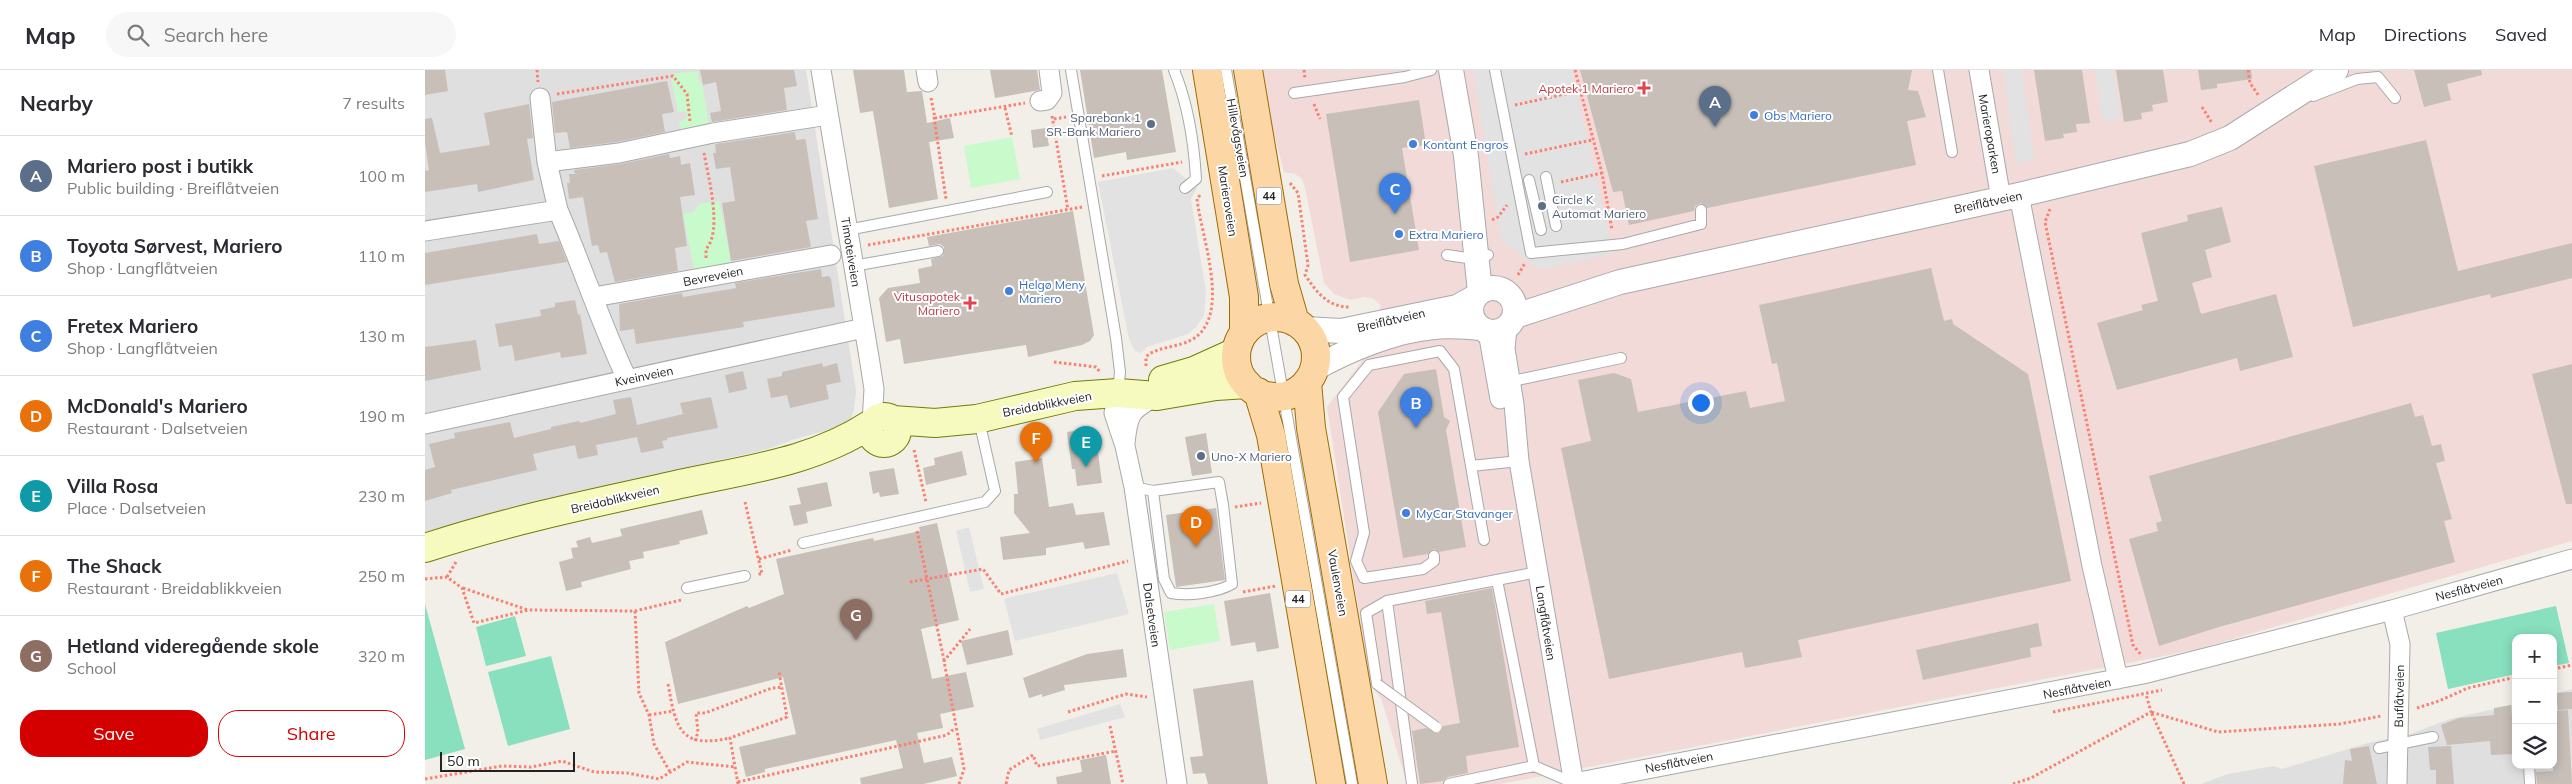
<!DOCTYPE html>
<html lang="en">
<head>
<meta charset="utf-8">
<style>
  :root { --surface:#fff; --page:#f7f7f7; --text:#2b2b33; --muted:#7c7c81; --line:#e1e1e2; --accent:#d40000 }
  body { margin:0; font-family:Mulish,sans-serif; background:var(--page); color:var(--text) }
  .controls { position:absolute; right:15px; bottom:15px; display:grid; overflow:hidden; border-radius:10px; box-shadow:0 2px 12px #0003 }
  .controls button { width:45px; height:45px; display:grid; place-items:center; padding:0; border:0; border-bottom:1px solid var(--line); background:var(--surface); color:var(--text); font:25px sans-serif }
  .scale { position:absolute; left:15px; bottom:12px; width:135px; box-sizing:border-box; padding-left:5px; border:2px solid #222; border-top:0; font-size:14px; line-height:18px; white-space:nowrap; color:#222; -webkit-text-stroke:4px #fff; paint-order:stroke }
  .you { position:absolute; left:1275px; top:332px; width:18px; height:18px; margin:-12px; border:4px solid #fff; border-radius:50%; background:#1a73e8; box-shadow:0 0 0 8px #1a73e833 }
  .badge { display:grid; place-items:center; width:32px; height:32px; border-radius:50%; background:var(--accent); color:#fff; font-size:16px; font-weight:700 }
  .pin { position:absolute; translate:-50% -41px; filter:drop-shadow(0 1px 2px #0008) }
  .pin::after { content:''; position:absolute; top:26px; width:18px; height:15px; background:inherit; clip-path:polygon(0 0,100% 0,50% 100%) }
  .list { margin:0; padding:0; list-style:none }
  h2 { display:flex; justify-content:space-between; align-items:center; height:65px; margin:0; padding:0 20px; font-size:21px }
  h2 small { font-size:16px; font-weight:400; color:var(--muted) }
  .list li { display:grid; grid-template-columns:32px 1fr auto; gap:15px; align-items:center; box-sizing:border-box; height:80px; padding:0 20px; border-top:1px solid var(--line) }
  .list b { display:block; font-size:19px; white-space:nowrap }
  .list p { margin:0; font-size:16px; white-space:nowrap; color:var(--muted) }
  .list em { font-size:16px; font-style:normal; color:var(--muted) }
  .actions { display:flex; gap:10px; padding:15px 20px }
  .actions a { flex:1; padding:11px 0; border:1px solid var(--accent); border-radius:20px; text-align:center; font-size:18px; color:var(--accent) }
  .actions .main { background:var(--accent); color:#fff }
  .icon { flex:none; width:28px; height:28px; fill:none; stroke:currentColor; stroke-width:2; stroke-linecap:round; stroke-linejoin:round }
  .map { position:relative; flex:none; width:2147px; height:714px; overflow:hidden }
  header { display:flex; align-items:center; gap:30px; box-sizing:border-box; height:70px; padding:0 25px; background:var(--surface); border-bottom:1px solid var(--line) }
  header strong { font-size:24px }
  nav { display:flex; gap:28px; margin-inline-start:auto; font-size:18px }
  .search { width:350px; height:45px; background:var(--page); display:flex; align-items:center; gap:12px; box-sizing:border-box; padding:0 18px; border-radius:28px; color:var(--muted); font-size:19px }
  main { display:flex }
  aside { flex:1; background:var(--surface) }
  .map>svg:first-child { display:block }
  .residential { fill:#e0dfdf }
  .commercial { fill:#f2dad9 }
  .park { fill:#c8facc }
  .pitch { fill:#88e0be }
  .parking { fill:#e2e2e2 }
  .building { fill:#c7bfb8 }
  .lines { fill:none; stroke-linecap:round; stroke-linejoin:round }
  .service-casing { stroke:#a9a9a9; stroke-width:12 }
  .minor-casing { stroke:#a9a9a9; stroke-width:21 }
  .tertiary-casing { stroke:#a9a9a9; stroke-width:26 }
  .secondary-casing { stroke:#707d05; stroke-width:30 }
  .primary-casing { stroke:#a06b00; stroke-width:30 }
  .path { stroke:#fa8072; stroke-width:3; stroke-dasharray:2.5 2.5; stroke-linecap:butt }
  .service { stroke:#fff; stroke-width:10 }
  .minor { stroke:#fff; stroke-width:19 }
  .tertiary { stroke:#fff; stroke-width:24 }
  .secondary { stroke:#f7fabf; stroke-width:28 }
  .primary { stroke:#fcd6a4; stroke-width:28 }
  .service-bridge-casing { stroke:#a9a9a9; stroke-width:12; stroke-linecap:butt }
  .service-bridge { stroke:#fff; stroke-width:10 }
  .health-dot { fill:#e0444e; stroke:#fff; stroke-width:2 }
  .shop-dot { fill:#3f7fe0; stroke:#fff; stroke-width:2 }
  .service-dot { fill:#5c6f8a; stroke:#fff; stroke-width:2 }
  .labels { text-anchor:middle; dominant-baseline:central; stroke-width:4; stroke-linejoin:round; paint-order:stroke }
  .shield { fill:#fff; stroke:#646464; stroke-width:1 }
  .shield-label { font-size:11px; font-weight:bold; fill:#222 }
  .health-label { font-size:12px; fill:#be3a42; stroke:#fff; text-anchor:end }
  .shop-label { font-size:12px; fill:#366cbe; stroke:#fff; text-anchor:start }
  .service-label { font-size:12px; fill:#4e5e75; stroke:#fff; text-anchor:start }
  .street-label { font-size:12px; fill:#222; stroke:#fff }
</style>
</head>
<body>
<header>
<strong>Map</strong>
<div class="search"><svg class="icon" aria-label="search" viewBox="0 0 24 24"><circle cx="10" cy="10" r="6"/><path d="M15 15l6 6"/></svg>Search here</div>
<nav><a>Map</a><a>Directions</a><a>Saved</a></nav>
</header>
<main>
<aside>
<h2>Nearby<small>7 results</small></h2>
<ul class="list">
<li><span class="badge" style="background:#5c6f8a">A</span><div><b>Mariero post i butikk</b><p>Public building · Breiflåtveien</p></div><em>100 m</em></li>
<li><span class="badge" style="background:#3f7fe0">B</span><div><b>Toyota Sørvest, Mariero</b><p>Shop · Langflåtveien</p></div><em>110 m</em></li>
<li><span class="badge" style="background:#3f7fe0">C</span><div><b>Fretex Mariero</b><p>Shop · Langflåtveien</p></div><em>130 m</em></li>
<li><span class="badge" style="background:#e8710a">D</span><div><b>McDonald's Mariero</b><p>Restaurant · Dalsetveien</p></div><em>190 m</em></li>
<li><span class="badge" style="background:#0f9aa8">E</span><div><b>Villa Rosa</b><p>Place · Dalsetveien</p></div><em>230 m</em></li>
<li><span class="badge" style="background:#e8710a">F</span><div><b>The Shack</b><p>Restaurant · Breidablikkveien</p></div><em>250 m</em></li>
<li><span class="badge" style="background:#8d6e63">G</span><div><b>Hetland videregående skole</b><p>School</p></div><em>320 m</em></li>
</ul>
<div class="actions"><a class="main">Save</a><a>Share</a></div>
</aside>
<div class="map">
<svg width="2147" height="714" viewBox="0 0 2147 714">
  <rect width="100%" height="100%" fill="#f2efe9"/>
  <path class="residential" d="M0,0h381l50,321 -2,18 -3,10 -8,7 -48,13 -27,10 -214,49 -81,20 -48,15z
    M2147,619v95h-371l27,-10 46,-8 8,3 86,-26 42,-9 40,-15 66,-15v61h37v-71z"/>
  <path class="commercial" d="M835,0h1312v471l-377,109 -694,134h-94l-26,-86 -11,-13 -43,-278 35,-46 19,-55 -7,-7 -9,-2 -15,3 -16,-6 -10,-11 -19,-95 -3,-9 -7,-5 -11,-2 -19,-73z"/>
  <path class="park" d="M272,1l2,10 3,2 7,42 -27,9 -3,-13 8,-2 -1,-8 -8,1 -7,-34 1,-4z
    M587,67l8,42 -49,9 -7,-42z
    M294,131l12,61 -13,9 -23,3 -12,-60 10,-2 7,-8z
    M789,534l6,37 -50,9 -6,-38z"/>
  <path class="pitch" d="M0,534l40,145 -40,11z
    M2131,536l13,57 -16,3v-28h-37v36l-68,15 -12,-56z
    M90,546l11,40 -40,10 -10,-39z
    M126,586l19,73 -62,17 -20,-74z"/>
  <path class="parking" d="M1048,0h99l41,184 -74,16 -38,-31z
    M1578,0h19l12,90 -18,3z
    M1670,0h18l8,49 -18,3z
    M748,98l24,20 -6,11 15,93 -2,23 -8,12 -8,7 -41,13 -6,6 -6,-2 -6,-12 -31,-157z
    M544,457l15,62 -14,3 -14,-61z
    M692,503l12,41 -114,27 -11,-42z
    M695,634l5,13 -85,23 -3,-11z"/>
  <path class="building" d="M0,0h20l3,21 -23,4z
    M275,0h94l3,16 -13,2 3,22 -75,12 -2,-9 11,-2 -5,-29 -13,3z
    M428,0h51l3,22 15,-1 5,32 23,-5 4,20 -25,4 9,57 -49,9 -16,-97 -13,2z
    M565,0h47l3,20 -45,8z
    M655,0h82l14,82 -49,8 -1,-8 -32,6z
    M1155,0h332l-4,20 10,1 8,26 -19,4 9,44 -209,43 -6,-5 -6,3 -1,5 -65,14 -7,-34 -9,1z
    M1609,0h48l8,53 -14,1 1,8 -14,2 1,4 -19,3z
    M1691,0h47l5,32 -16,3 1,6 -12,2 1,6 -18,3z
    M1773,0h53l1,9 -35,5v4l-16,2z
    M1989,0h67l1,5 -35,9 4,16 -27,7z
    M242,11l7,31 -12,2 3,18 -48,10 -47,6 -3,-16 -12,1 -3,-31z
    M994,30l7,45 -24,3 17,102 -69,12 -24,-148z
    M104,34l4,34 -6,1 7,41 -56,12 -1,-8 -52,8v-21l4,-1 -4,-27v-24l7,-1 8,35 50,-8 -6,-32z
    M621,58l3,18 -16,2 -2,-18z
    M370,62l1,8 9,-1 1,3 12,77 -12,2 5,26 -80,14 -9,-58 13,-2 -5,-34 -14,2 -3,-16h3l-1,-9z
    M2001,70l32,131 114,-28v35l-81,20 -1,-4 -137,33 -39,-161z
    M244,84l1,4 10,-2 1,9 9,-2 5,32 -15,2 7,49 -12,2 3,23 -63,11 -8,-30 -7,1 -2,-8 -6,1 -9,-49 -14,2 -2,-16h3l-1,-9h6l-1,-4 46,-6z
    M1797,137l9,35 -26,8 7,27 -20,6 9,31 75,-20 17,63 -53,14 -3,-13 -120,32 -20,-67 46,-13 -2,-5 17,-4 -17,-68 47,-12 -1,-6z
    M648,141l21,124 -4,6 -8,4 -54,12 -2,-12 -122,19 -4,-25 -14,3 -7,-44 9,-10 32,-5 -2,-14 14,-3 -1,-7 12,-3 1,-9 -4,-3 -11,2 -2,-9z
    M112,164l2,10 20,-3 8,21 -142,23v-32z
    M1506,198l13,53 8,-2 1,5 75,50 43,207 -273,59 4,17 -57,11 -3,-16 -133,27 -48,-231 30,-7 -13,-61 36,-7 17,6 7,33 108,-21 4,17 35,-7 -8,-38 -5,1 -13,-59z
    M396,199l1,8 7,-1 2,3 4,28 -92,15 1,5 -108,17 -2,-15 -14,2 -1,-27 63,-11 1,4 53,-9 -1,-5z
    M150,230l3,15 2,-1 7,40 -26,4 -1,-6 -45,9 -3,-16 -13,2 -4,-23 46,-8 -1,-6 15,-3v-4z
    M51,270l5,30 -56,11v-34z
    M397,293l1,4 14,-4 4,19 -15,3 3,14 -39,9 -3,-13 -16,3 -4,-19 15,-3v-4z
    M2147,294v140h-6l-34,-130z
    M1011,299l8,48 6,4 -4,9 20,117 -27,5 -5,-3 -6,5 -25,4 -25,-146 26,-38z
    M318,301l4,18 -18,4 -4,-18z
    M206,327l6,28 46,-11 -3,-11 31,-6 7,31 -51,10v2l-5,1 2,7 -23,5 -4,-16 -41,8 2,10 -20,4 -3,-14 -42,9 4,16 -86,20 1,3 -27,8v-31l10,-3 -6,-23 26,-6 -1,-5 56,-11 4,16 37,-9v-2l28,-6 1,2 36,-9 -3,-14z
    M1986,333l4,14 8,-2 9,31 9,-2 4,17 -9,2 16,56 -8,2 11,41 -236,65 -60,19 -30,-107 29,-8 -2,-8 6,-2 -13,-45z
    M663,359l3,25 7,-1 4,30 -25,3 -2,-17h-3l-5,-37z
    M781,363l6,40 -20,3 -7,-39z
    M537,381l5,24 -41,10 -3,-17 12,-3 -1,-7z
    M617,388l7,49 24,-4 3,12 28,-3 6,33 -25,4 -2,-7 -37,6v7l-43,5 -3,-23 30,-4 -16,-20v-19h4l-3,-32z
    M469,398l5,26 -19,3 -1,-5 -6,2 -4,-22z
    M402,412l5,24 -26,6 2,11 -14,3 -5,-20 12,-2 -4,-16z
    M791,438l9,72 -49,7 -10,-72z
    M277,440l6,24 -29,7 1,3 -37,8 1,6 -15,3 2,8 -50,13 1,5 -16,4 -7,-29 14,-4 -2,-10 7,-1 -2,-6 14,-4 2,6 30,-7 -2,-7z
    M512,453l22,97 -38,9 11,50 34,-7 8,35 -34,7 3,14 -26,5 7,30 28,-6 5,19 -33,8h-63l-1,-6 43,-10 -7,-28 -131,29v3l-19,5 -7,-30 57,-13 -13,-57 -105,27 -13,-62 82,-36 2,2 35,-14 -8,-35 97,-21 1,3 46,-10 -1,-4z
    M1067,518l27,159 -53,9 2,17 -20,4 -5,4 -23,3 -8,-53 14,-3 12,5 5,-7 17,-3 -19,-111 -14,2 -2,-13z
    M845,523l9,55 -22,4 -2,-10 -24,4 -7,-45z
    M1613,553l4,23 -12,2 1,9 -108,23 -7,-30z
    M583,560l5,25 -46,10 -6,-24z
    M698,579l4,28 -63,8 1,5 -23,7v-3l-13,4 -6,-20 64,-24z
    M828,610l15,104h-60l-3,-11 -12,1 -3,-17 13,-1 -10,-67z
    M2147,622v17l-14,1 -2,-17z
    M2086,635l2,24h3v25l-25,1 -1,-14 -43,4 -6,-20 18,-7 35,-3v-7z
    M2143,640l4,74h-35l-1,-12 17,-1v-60z
    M1944,676l8,38h-34l2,-24 7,1 -2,-12z
    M2026,676l3,38h-18v-14h-6l-2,-23z
    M681,685l5,29h-54l-1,-7 26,-5 -2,-12z"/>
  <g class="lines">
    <g class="service-casing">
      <path id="service" d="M646,0l45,268 4,34 -2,20
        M749,0c14,34 20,72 22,109l-11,9
        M801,0l126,714
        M1070,0l36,183 92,-9 78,-20v-14
        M1513,0l14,82
        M869,23l111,-16 26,-7
        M1888,26l44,-17 21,-2 17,21
        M1121,107l10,49
        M1104,110l12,50
        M422,160l200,-38
        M1022,185l20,3 21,-3
        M428,196l85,-15
        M1083,312l113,-24
        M1046,396l48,-5
        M709,417l19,4 66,-9 4,23 9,79c-16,9 -43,12 -61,9l-7,-14 -11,-88
        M378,473l182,-41 10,-11 -16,-71
        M1009,486v5l-11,8 -59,9 -8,-17 8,-28 -21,-136 26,-32 71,-14 14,18 30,171
        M1072,510l37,186
        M262,518l58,-12
        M952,614l-11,-71 21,-12
        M1954,678l54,-11
        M2104,695l1,19
        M987,714l-25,-183 151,-29
        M1024,714l85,-18 40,17"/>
    </g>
    <g class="minor-casing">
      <path id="minor" d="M396,0l48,287 5,32 -2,34
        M501,0l2,12
        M1554,0l22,129
        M115,28l7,64
        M615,31l7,-1 5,-7 -3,-23
        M1594,125l73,371 26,113
        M133,140l-11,-48 72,-9 94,-20 115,-18
        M0,161l133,-21c24,56 43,114 69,169
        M169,227l237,-42
        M1082,258l-2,21 9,55 5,57 55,323
        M1063,262l12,67
        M693,323l-4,20 11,33 9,41 43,297
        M0,354l439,-96
        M700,373c3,-30 6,-34 32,-47
        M1967,540l8,34 -3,140
        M1149,713l569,-109 249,-64 180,-51"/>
    </g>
    <g class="tertiary-casing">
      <path id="tertiary" d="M1026,0l15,86 14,136
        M1046 240a22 22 0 1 1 44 0a22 22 0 1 1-44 0Z
        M1090,246l105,-34 399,-87 171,-41 40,-16 106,-68
        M880,259l36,2 116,-24 18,-10
        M889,299c33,-19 82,-39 120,-42 16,-2 32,0 47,1"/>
    </g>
    <g class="secondary-casing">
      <path id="secondary" d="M738,310l31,-9 42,-19
        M446 360a13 13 0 1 1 26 0a13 13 0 1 1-26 0Z
        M468,350l42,3 42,-4 98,-23 43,-3 39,3 59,-10 31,-2
        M0,478c85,-28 173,-46 260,-65 65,-14 130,-22 186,-59"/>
    </g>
    <g class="primary-casing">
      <path id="primary" d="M782,0l37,227v36
        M823,0l36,214 11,38
        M811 287a40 40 0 1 1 80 0a40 40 0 1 1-80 0Z
        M882,312l4,46 62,356
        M833,322l13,43 60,349"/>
    </g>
    <path class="path" d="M112,0l1,12
      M879,0l1,9
      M1150,0l27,103 10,57
      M1823,0l2,13 9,13
      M132,24l116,-18 14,18 3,27
      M506,28l4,20 90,-15
      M889,34l6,15
      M1090,35l64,-14
      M1777,37l10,16
      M580,38l7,29
      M627,46l16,94
      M509,47l12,82
      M629,49l12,-2
      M279,83c4,23 19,78 2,96v9
      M1100,84l67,-14
      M677,106l80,-14
      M1136,112l41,-9
      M865,113l8,10 10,72 -3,10c11,16 22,32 44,32
      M1625,139l-5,13 88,423 9,11
      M1067,150l6,-3 9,-12
      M443,175l214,-38
      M1093,205l7,-12
      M629,292l42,5 4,5
      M721,296v-9l3,-3c14,-8 31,-7 44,-15 39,-24 8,-103 4,-140l3,-4
      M489,380l12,52
      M320,432l17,72h-6
      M810,437l26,-4
      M492,461l27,129
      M334,489l33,-9
      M22,507l9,-15
      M0,509l22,-2 15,11 12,35 54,-13 107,1 46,-11
      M485,512l73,-13 18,25 127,-33
      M38,518l65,22
      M818,522l33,-6
      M210,541l4,82 10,22 5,29 16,28
      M2128,599l19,-4
      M243,614c8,44 11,65 62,54
      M1992,638l22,-7 29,-13 48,-11
      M643,642l58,-18 21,3
      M1628,642l109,-22
      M224,645l24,-4
      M685,656l13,58
      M270,671l3,-9 -2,-19h9l67,-25 11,-1
      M0,709l77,-13 29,1 31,-6 32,11 33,1 32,6 28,-17 48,5
      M313,712l209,-47 8,-7
      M313,714l-8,-46 57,-21 -8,-45
      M534,714l5,-15 -20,-108 26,-32
      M581,714l3,-14 24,-15 4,11 79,-15
      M1588,714l18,-6 120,-66 -5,-18
      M1759,714l-33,-72 67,20 122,-8 41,-8"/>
    <use href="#service" class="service"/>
    <use href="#minor" class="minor"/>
    <use href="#tertiary" class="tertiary"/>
    <use href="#secondary" class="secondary"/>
    <use href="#primary" class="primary"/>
    <g class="service-bridge-casing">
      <path id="service-bridge" d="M952,614l59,43"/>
    </g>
    <use href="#service-bridge" class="service-bridge"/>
  </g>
  <g class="health-dot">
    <path d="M1216.5 10.5h5v5h5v5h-5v5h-5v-5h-5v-5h5z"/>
    <path d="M542.5 225.5h5v5h5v5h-5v5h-5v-5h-5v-5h5z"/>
  </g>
  <g class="shop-dot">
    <circle cx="1329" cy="45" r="5"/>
    <circle cx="988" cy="74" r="5"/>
    <circle cx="974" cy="164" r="5"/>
    <circle cx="584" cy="221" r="5"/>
    <circle cx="981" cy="443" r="5"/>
  </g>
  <g class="service-dot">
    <circle cx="726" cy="54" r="5"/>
    <circle cx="1117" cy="136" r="5"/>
    <circle cx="776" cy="386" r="5"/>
  </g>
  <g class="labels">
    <g class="shield">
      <rect x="831.5" y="117.5" width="25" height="17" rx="4"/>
      <rect x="860.5" y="520.5" width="25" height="17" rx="4"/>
    </g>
    <g class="shield-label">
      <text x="844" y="126">44</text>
      <text x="873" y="529">44</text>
    </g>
    <g class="health-label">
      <text x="1209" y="18">Apotek 1 Mariero</text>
      <text x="535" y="226">Vitusapotek<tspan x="535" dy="14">Mariero</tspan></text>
    </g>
    <g class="shop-label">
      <text x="1339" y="45">Obs Mariero</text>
      <text x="998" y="74">Kontant Engros</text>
      <text x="984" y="164">Extra Mariero</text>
      <text x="594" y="214">Helgø Meny<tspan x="594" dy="14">Mariero</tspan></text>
      <text x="991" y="443">MyCar Stavanger</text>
    </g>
    <g class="service-label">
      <text x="716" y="47" text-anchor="end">Sparebank 1<tspan x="716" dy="14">SR-Bank Mariero</tspan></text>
      <text x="1127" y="129">Circle K<tspan x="1127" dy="14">Automat Mariero</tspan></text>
      <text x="786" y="386">Uno-X Mariero</text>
    </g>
    <g class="street-label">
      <text transform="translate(1565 64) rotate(80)">Marieroparken</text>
      <text transform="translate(813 68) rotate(80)">Hillevågsveien</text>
      <text transform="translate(803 131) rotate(81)">Marieroveien</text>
      <text transform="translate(1563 132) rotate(-12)">Breiflåtveien</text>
      <text transform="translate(426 182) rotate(81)">Timoteiveien</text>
      <text transform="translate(288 206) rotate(-11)">Bevreveien</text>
      <text transform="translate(966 250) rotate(-13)">Breiflåtveien</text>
      <text transform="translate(219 306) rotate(-12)">Kveinveien</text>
      <text transform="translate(622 334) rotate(-11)">Breidablikkveien</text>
      <text transform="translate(190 429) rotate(-13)">Breidablikkveien</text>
      <text transform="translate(913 513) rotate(80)">Vaulenveien</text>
      <text transform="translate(2044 518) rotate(-15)">Nesflåtveien</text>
      <text transform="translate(727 545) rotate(82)">Dalsetveien</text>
      <text transform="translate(1121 553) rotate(81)">Langflåtveien</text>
      <text transform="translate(1652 618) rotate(-11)">Nesflåtveien</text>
      <text transform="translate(1974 626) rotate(-89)">Buflåtveien</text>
      <text transform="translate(1254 692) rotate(-11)">Nesflåtveien</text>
    </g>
  </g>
</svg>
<div class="controls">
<button>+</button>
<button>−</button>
<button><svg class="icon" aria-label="layers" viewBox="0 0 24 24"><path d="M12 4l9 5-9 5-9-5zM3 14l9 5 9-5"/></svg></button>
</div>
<div class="scale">50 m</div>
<div class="you"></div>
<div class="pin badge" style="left:1290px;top:57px;background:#5c6f8a">A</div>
<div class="pin badge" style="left:991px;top:358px;background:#3f7fe0">B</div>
<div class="pin badge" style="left:970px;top:144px;background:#3f7fe0">C</div>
<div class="pin badge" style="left:771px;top:477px;background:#e8710a">D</div>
<div class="pin badge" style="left:661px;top:397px;background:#0f9aa8">E</div>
<div class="pin badge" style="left:611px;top:393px;background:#e8710a">F</div>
<div class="pin badge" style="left:431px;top:570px;background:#8d6e63">G</div>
</div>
</main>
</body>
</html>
